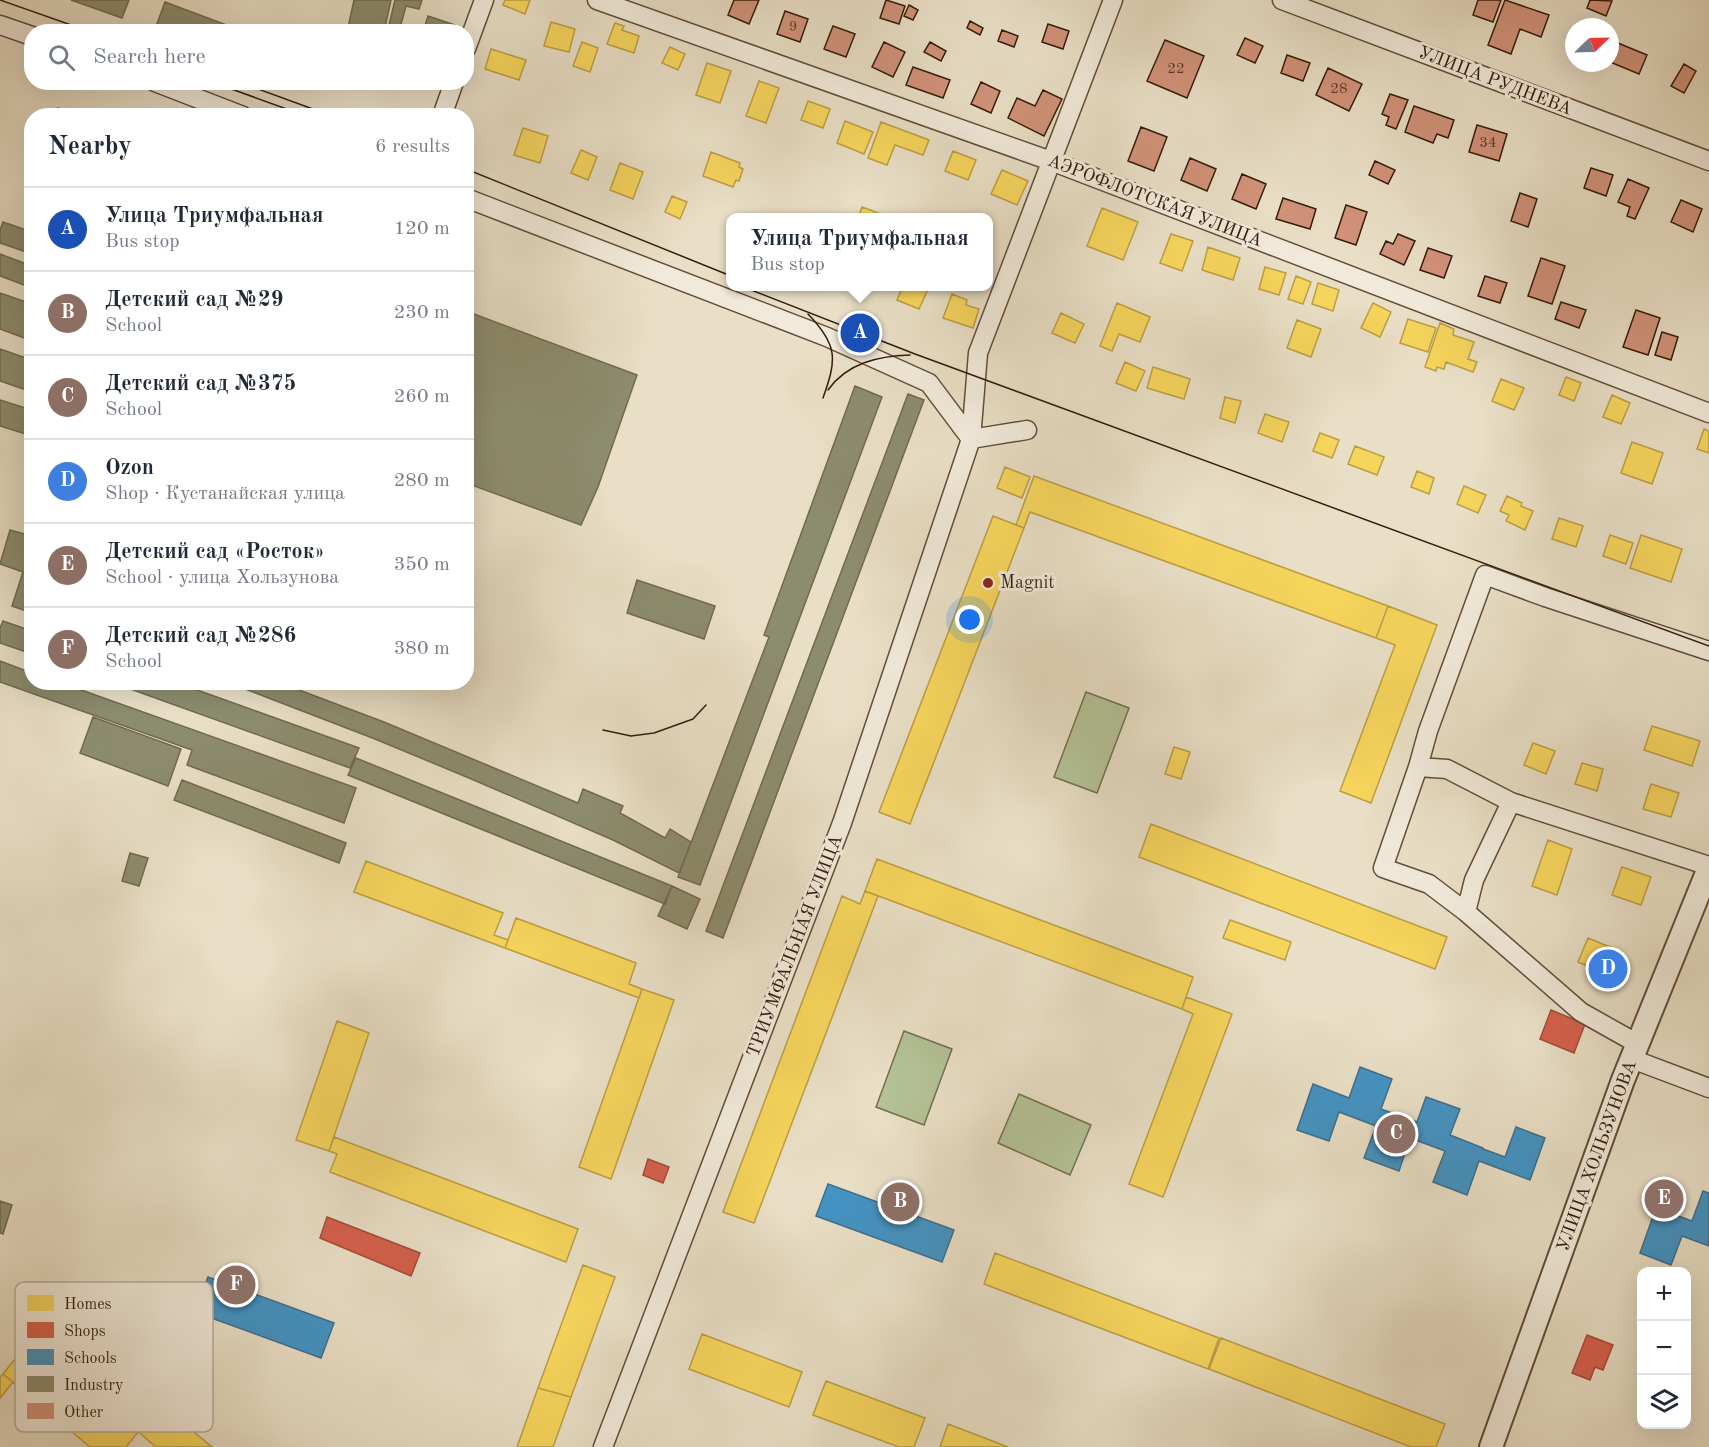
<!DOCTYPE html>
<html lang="en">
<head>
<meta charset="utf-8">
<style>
  :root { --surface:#fff; --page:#f2f2f3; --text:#1f2937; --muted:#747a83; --line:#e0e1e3; --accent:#8f2418 }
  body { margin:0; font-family:"Old Standard TT",serif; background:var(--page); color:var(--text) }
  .controls { position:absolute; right:18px; bottom:18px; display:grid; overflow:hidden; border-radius:12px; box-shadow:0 6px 24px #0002 }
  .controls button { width:54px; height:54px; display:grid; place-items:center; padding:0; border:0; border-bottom:2px solid var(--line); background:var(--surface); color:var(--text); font:30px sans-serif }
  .compass { position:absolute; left:1565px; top:18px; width:54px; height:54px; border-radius:50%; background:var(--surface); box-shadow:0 6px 24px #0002; rotate:67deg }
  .you { position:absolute; left:970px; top:620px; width:21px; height:21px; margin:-15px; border:4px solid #fff; border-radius:50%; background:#1a73e8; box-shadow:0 0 0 9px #1a73e833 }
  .badge { display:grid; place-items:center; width:39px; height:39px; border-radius:50%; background:var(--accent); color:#fff; font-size:20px; font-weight:700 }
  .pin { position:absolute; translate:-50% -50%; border:3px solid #fff; box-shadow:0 2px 6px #0006 }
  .popup { position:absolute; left:726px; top:213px; width:267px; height:78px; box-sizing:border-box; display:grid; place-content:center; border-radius:12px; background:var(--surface); filter:drop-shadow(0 2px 4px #0005); font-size:20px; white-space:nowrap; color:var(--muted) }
  .popup b { font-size:22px; color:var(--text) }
  .popup::after { content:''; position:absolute; left:50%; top:100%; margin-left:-12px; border:12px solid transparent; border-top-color:var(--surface) }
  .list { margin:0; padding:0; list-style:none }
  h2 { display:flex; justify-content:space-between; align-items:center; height:78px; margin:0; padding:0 24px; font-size:26px }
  h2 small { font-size:20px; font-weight:400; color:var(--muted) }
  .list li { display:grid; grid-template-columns:39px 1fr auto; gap:18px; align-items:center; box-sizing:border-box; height:84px; padding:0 24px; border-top:2px solid var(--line) }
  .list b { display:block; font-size:22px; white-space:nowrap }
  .list p { margin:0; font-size:20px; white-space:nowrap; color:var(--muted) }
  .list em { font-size:20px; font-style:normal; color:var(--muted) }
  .icon { flex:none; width:33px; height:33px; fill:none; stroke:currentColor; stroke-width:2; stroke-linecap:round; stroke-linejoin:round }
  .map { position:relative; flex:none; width:1709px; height:1447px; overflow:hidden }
  .search { position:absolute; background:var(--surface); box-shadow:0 6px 24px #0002; left:24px; top:24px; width:450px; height:66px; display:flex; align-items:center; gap:15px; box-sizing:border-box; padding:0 21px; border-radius:24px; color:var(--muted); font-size:22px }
  .panel { position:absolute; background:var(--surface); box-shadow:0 6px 24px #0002; left:24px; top:108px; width:450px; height:582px; border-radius:24px }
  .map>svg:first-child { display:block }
  .green { fill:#b4c297; stroke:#746f50; stroke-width:1.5 }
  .homes { fill:#f6d55c; stroke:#bc9e43; stroke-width:1.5 }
  .shops { fill:#d6604d; stroke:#a54c39; stroke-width:1.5 }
  .schools { fill:#4393c3; stroke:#3e6f8c; stroke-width:1.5 }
  .industry { fill:#8c8c6e; stroke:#726a50; stroke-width:1.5 }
  .building { fill:#d19279; stroke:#341c0a; stroke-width:1.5 }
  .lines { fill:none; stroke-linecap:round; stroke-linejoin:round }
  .minor-casing { stroke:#614d39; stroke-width:21 }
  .tertiary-casing { stroke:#614d39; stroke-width:26 }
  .minor { stroke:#f1eada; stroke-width:18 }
  .tertiary { stroke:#f1eada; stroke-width:22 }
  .tram { stroke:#341c0a; stroke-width:1.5 }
  .poi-dot { fill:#8f2418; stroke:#f1eada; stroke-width:2 }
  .labels { text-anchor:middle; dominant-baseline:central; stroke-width:6; stroke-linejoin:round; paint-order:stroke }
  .number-label { font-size:15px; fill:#5b3a26 }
  .street-label { font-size:18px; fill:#341c0a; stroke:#f1eada }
  .poi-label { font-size:18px; fill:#341c0a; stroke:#f1eada; text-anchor:start }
  .key { fill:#f1eada; stroke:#b8ac9c; stroke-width:1.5 }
  .key-label { font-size:16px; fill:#341c0a }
</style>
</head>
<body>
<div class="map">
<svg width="1709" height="1447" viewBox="0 0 1709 1447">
  <rect width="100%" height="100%" fill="#e9dfc6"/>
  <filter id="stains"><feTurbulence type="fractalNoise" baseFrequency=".00333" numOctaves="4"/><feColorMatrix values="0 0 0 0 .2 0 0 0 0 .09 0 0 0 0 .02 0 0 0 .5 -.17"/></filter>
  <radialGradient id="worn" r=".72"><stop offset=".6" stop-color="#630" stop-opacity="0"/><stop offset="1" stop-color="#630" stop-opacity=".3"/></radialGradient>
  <path class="green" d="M1086,692l43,16 -32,85 -43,-16z
    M904,1031l48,18 -28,76 -48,-18z
    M1019,1094l72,31 -21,50 -72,-32z"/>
  <path class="homes" d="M505,0h25l-5,14 -22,-9z
    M551,22l24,7 -6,23 -25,-6z
    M615,23l9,3 -2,4 17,6 -5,17 -27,-9z
    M582,42l16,6 -8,24 -17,-6z
    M670,47l15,7 -7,16 -16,-7z
    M491,49l35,11 -7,20 -34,-11z
    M707,63l24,8 -11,32 -24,-8z
    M759,81l20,7 -13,35 -20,-7z
    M808,101l22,8 -7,19 -22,-8z
    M845,121l28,11 -9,22 -27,-11z
    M881,122l48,18 -6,15 -28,-10 -8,20 -19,-7z
    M523,128l25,8 -8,27 -26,-8z
    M581,150l16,7 -9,23 -17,-7z
    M953,151l23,9 -8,20 -23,-9z
    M711,152l29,11 -1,4 4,2 -4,12 -3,-1 -3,7 -30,-11z
    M620,163l23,9 -10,27 -23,-9z
    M1002,170l26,11 -11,24 -26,-11z
    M672,196l15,6 -7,17 -15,-7z
    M862,207l24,9v2h-28z
    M1102,208l36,14 -15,38 -36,-14z
    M1171,234l22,7 -11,30 -22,-8z
    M1208,247l32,11 -7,22 -31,-10z
    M1265,267l21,6 -7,22 -20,-6z
    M1296,276l15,6 -8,22 -15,-5z
    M1318,283l21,7 -6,21 -21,-7z
    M903,286l26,1 -10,22 -22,-9z
    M952,294l15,6 -1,5 13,4 -6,19 -30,-10z
    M1117,303l33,14 -10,25 -21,-8 -7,17 -12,-5z
    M1373,303l18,9 -11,25 -19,-9z
    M1061,313l23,11 -9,19 -23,-10z
    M1408,319l28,9 -8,24 -28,-9z
    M1297,320l24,9 -10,28 -24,-9z
    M1440,323l14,6 -1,6 21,7 -6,17 9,3 -4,10 -27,-10 -2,7 -7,-2 -1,4 -11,-4z
    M1125,362l20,9 -9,20 -20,-8z
    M1153,367l37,12 -6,20 -37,-11z
    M1566,377l15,6 -7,18 -15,-6z
    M1501,379l23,9 -10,22 -22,-9z
    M1612,395l18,8 -9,21 -18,-7z
    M1225,397l16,4 -6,22 -15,-5z
    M1265,414l24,8 -7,20 -24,-9z
    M1704,429l5,2v22l-12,-4z
    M1320,433l19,7 -7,18 -19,-7z
    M1632,442l31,11 -11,31 -31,-11z
    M1355,446l29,11 -7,18 -29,-11z
    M1005,467l25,10 -8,21 -25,-10z
    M1417,471l17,7 -5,16 -18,-7z
    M1034,476l354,130 -12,32 -346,-126 -6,16 -8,-3z
    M1464,486l22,9 -8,18 -21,-9z
    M1507,496l15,7 -1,3 12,5 -8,19 -19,-9 3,-6 -9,-4z
    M993,516l31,12 -114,296 -31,-12z
    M1559,518l24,8 -7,21 -24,-8z
    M1610,535l23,8 -7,21 -23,-8z
    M1641,535l41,14 -11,33 -41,-14z
    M1388,606l49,19 -66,178 -31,-12 55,-146 -19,-7z
    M1652,726l48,15 -8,25 -48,-16z
    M1533,743l22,8 -9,23 -22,-9z
    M1174,747l16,5 -9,27 -16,-5z
    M1582,763l21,6 -6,22 -22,-7z
    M1651,784l28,9 -8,24 -28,-8z
    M1151,824l296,113 -12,32 -296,-112z
    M1548,840l24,9 -15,46 -25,-9z
    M877,859l316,118 -11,32 -317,-118z
    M366,861l137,52 -9,22 14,5 -3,8 -151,-56z
    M1622,867l29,10 -10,28 -29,-10z
    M865,891l13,5 -124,327 -31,-11 119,-316 18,8z
    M516,918l120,45 -7,21 13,5 -3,9 -134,-50z
    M1230,920l61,22 -6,18 -62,-22z
    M1588,938l34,14 -10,24 -34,-14z
    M642,989l32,11 -63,179 -32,-12z
    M1186,997l46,17 -69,183 -34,-13 64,-170 -11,-5z
    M337,1021l32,12 -40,118 -33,-11z
    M334,1137l244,92 -12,33 -236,-90 7,-18 -8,-3z
    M995,1253l224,85 -11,31 -224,-85z
    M583,1265l32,12 -44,120 -33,-9z
    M702,1334l100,38 -13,35 -100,-38z
    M1221,1338l224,86 -9,23h-25l-202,-78z
    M23,1349l99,82 6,-8 10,9 -12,15h-36l-87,-73z
    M3,1374l10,8 -13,16v-21z
    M826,1381l99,37 -11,29h-15l-86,-32z
    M538,1388l33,9 -18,50h-36z
    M151,1396l61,51h-56l-28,-24z
    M948,1424l60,23h-68z"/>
  <path class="shops" d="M1551,1010l34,14 -11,29 -34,-14z
    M648,1159l21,8 -6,16 -20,-8z
    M327,1217l93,36 -9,23 -91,-38z
    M1587,1335l26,10 -10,25 -8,-3 -5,13 -18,-7z"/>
  <path class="schools" d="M58,108l21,8h-23z
    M1360,1067l32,12 -11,30 36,13 9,-25 34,12 -10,26 33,13v1l22,8 11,-30 29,11 -15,42 -51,-19 -12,34 -34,-13 12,-31 -35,-13 -11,33 -35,-13 12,-32 -37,-14 -10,29 -32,-11 16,-46 36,14z
    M828,1184l126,46 -12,32 -126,-46z
    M1703,1191l6,2v53l-27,-10 -11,29 -31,-12 16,-45 36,13z
    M208,1277l126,46 -13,35 -126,-46z"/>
  <path class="industry" d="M71,0h58l-7,18z
    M354,0h37l-7,32h-37z
    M395,0h27l-3,9 -13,-3 -6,22 -11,-3z
    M165,2l72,27 2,-2 9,3 -94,2z
    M428,16l27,9 -2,7h-30z
    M3,222l29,10v22l-32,-11v-13z
    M0,254l32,12v22l-32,-12z
    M0,293l32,11v37l-32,-12z
    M466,311l171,64 -39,112 -17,38 -115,-42z
    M0,349l32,11v32l-32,-11z
    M855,386l27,11 -182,488 -22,-8 91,-240 -5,-2z
    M908,394l16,6 -201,538 -17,-7z
    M0,400l32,10v26l-32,-10z
    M10,530l22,6v77l-20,-7 11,-34 -23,-8z
    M637,580l78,26 -11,33 -77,-26z
    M3,621l29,10v23l-32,-11v-15z
    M0,661l32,12v9h27l297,106 -12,35 -157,-58 5,-15 -192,-68z
    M111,682h64l184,66 -9,20z
    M227,682h51l106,40 194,81 5,-14 40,17 -3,7 45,25 5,-9 21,13 -12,31 -66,-33 -144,-62 -94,-39z
    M93,717l88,32 -13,37 -88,-33z
    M356,758l316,128 -7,18 -317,-129z
    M182,780l164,63 -7,20 -165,-63z
    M130,853l18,5 -9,28 -17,-5z
    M672,886l28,13 -13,30 -29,-13z
    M0,1201l12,4 -9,29 -3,-1z"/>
  <path class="building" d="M734,0h25l-10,24 -21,-9z
    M886,0l19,6 -6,18 -19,-6z
    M1478,0h23l-8,22 -20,-7z
    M1505,0l44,15 -8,22 -21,-8 -9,25 -23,-9z
    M1590,0l22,1 -6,15 -19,-8z
    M909,5l9,5 -5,10 -9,-4z
    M785,11l23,8 -8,23 -23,-8z
    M970,21l13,7 -3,7 -13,-7z
    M1048,24l21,7 -6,18 -21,-7z
    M833,26l22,8 -9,23 -22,-8z
    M1002,30l16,6 -4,11 -16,-6z
    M1245,38l18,8 -8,17 -18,-8z
    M1165,40l39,16 -17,42 -40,-17z
    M1613,41l34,14 -8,19 -29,-12v-14z
    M884,42l21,10 -12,25 -21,-10z
    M930,42l16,9 -5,10 -17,-9z
    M1287,55l23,8 -7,18 -22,-8z
    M1684,64l12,7 -12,22 -13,-7z
    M913,67l37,13 -7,18 -37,-13z
    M1328,68l34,16 -13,27 -33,-16z
    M981,82l19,9 -9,22 -20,-9z
    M1043,90l19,9 -18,37 -36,-18 9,-20 18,8z
    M1390,94l18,6 -12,29 -10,-4 3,-8 -7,-3z
    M1414,106l40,14 -6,18 -11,-4 -4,9 -28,-11z
    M1477,125l30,9 -8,27 -30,-9z
    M1141,127l26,10 -13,34 -26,-10z
    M1190,158l26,11 -9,22 -26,-11z
    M1375,161l20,9 -7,14 -19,-9z
    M1591,168l22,7 -7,21 -22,-8z
    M1242,174l24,10 -10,25 -24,-10z
    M1628,179l21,9 -14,31 -8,-3 3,-9 -12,-5z
    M1520,193l17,6 -9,28 -17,-6z
    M1283,198l33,11 -6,20 -34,-10z
    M1681,200l21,9 -9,23 -22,-10z
    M1346,205l21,7 -11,33 -21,-7z
    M1398,234l17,7 -11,24 -24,-11 6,-13 7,3z
    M1428,248l24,8 -8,22 -24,-8z
    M1541,258l24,8 -13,38 -24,-8z
    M1485,276l22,7 -7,20 -22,-7z
    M1561,302l25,8 -7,18 -24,-9z
    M1636,310l24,8 -12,37 -25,-8z
    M1662,332l16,5 -7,23 -16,-5z"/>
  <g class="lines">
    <g class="minor-casing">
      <path id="minor" d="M597,0l454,161 658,252
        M1282,0l427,161
        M0,25l32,11
        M466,49l18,-49
        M155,82l88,34
        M442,116l12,-34
        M466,198l361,139 102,46 42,56 56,-9
        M1709,651l-164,-54 -60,-22 -57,156 -10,36 29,2 64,33 198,64
        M1418,767l-35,101 46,16 37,28
        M1511,802l-37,78 -8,32 115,100 57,32
        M1632,1059l77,29
        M603,1447l239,-624 129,-384 7,-86 135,-353"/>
    </g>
    <g class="tertiary-casing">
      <path id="tertiary" d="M1491,1447l132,-367 86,-212"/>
    </g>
    <use href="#minor" class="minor"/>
    <use href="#tertiary" class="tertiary"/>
    <path class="tram" d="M0,0l91,32
      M212,82l94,34
      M239,82l93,34
      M466,169l265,107
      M741,286l174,68 794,292
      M808,314c30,31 29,45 15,84
      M828,390c19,-27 50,-34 82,-35
      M603,730l28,6 23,-3 39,-14 13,-14"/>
  </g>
  <circle class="poi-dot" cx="988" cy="583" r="6"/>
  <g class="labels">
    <g class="number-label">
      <text x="793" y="27">9</text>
      <text x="1176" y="69">22</text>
      <text x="1339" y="89">28</text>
      <text x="1488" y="143">34</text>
    </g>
    <g class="street-label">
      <text transform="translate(1495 81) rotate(21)">УЛИЦА РУДНЕВА</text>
      <text transform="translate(1155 201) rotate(21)">АЭРОФЛОТСКАЯ УЛИЦА</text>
      <text transform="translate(795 946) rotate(-69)">ТРИУМФАЛЬНАЯ УЛИЦА</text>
      <text transform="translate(1597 1156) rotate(-70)">УЛИЦА ХОЛЬЗУНОВА</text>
    </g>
    <g class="poi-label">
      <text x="1000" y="583">Magnit</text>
    </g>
  </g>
  <rect x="15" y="1282" width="198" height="150" rx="9" class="key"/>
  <rect x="27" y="1295" width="27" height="16" fill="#f6d55c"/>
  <rect x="27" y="1322" width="27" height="16" fill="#d6604d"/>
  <rect x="27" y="1349" width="27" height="16" fill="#4393c3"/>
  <rect x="27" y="1376" width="27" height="16" fill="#8c8c6e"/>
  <rect x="27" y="1403" width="27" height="16" fill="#d19279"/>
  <g class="key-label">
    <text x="64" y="1309">Homes</text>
    <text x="64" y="1336">Shops</text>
    <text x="64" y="1363">Schools</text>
    <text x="64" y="1390">Industry</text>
    <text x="64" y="1417">Other</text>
  </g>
  <rect width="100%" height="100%" filter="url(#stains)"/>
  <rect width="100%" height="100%" fill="url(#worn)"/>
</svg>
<div class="controls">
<button>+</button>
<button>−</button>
<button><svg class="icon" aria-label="layers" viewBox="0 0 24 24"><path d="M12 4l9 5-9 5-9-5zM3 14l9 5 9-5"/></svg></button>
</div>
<svg class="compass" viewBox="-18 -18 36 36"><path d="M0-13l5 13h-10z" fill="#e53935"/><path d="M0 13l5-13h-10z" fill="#747a83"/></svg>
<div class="you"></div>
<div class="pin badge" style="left:860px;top:333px;background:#1a4fb4">A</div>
<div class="popup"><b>Улица Триумфальная</b>Bus stop</div>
<div class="pin badge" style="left:900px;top:1202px;background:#8d6e63">B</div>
<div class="pin badge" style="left:1396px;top:1134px;background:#8d6e63">C</div>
<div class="pin badge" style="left:1608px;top:969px;background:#3f7fe0">D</div>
<div class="pin badge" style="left:1664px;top:1199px;background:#8d6e63">E</div>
<div class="pin badge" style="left:236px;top:1285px;background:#8d6e63">F</div>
<div class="search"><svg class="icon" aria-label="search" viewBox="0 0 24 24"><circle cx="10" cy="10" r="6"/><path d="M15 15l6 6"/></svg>Search here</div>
<section class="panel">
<h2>Nearby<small>6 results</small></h2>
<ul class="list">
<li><span class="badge" style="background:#1a4fb4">A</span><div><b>Улица Триумфальная</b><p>Bus stop</p></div><em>120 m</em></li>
<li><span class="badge" style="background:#8d6e63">B</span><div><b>Детский сад №29</b><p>School</p></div><em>230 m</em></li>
<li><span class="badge" style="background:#8d6e63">C</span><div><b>Детский сад №375</b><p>School</p></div><em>260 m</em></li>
<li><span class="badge" style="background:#3f7fe0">D</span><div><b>Ozon</b><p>Shop · Кустанайская улица</p></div><em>280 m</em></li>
<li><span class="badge" style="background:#8d6e63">E</span><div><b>Детский сад «Росток»</b><p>School · улица Хользунова</p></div><em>350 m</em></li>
<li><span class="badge" style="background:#8d6e63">F</span><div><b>Детский сад №286</b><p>School</p></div><em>380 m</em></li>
</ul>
</section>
</div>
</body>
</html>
